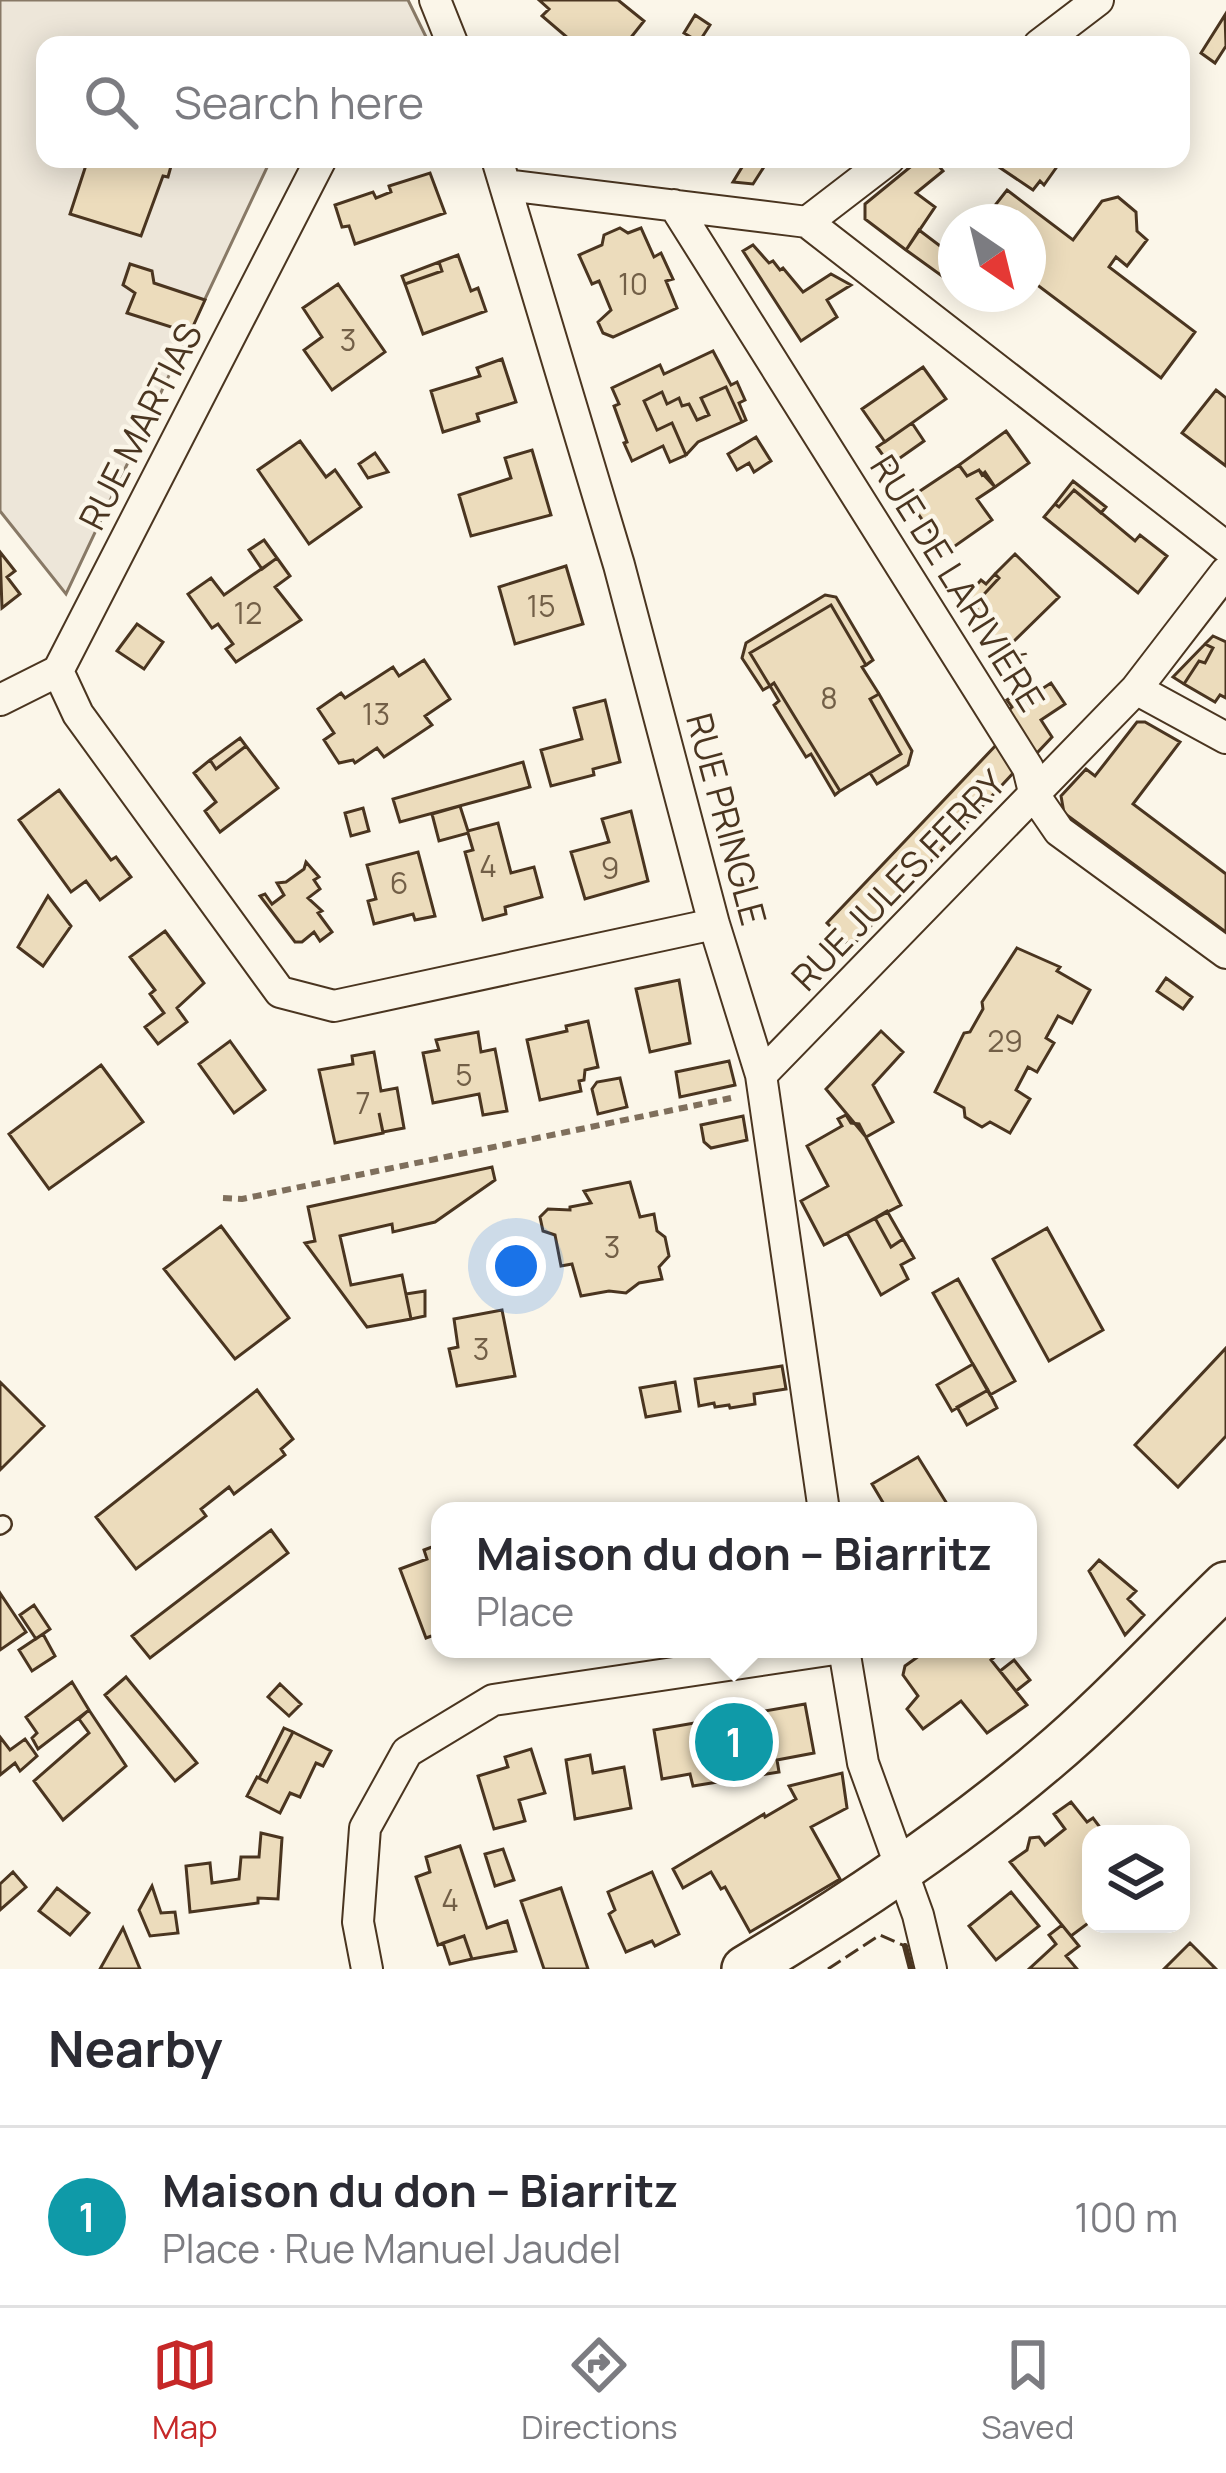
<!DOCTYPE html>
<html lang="en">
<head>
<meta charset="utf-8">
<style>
  :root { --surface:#fff; --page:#f7f7f7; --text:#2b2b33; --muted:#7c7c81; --line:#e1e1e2; --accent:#c62828 }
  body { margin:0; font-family:Manrope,sans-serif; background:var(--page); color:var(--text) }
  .controls { position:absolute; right:36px; bottom:36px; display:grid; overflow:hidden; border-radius:24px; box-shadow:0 6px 30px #0003 }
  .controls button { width:108px; height:108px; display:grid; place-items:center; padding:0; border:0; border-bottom:3px solid var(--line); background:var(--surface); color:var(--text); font:60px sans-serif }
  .compass { position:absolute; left:938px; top:204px; width:108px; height:108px; border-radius:50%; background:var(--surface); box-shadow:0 6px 30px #0003; rotate:145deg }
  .you { position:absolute; left:516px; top:1266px; width:42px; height:42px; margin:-30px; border:9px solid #fff; border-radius:50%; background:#1a73e8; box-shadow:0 0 0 18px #1a73e833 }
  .badge { display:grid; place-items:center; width:78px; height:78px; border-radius:50%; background:var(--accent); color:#fff; font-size:39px; font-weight:700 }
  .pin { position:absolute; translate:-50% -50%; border:6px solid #fff; box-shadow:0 3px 12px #0006 }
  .popup { position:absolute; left:431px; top:1502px; width:606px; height:156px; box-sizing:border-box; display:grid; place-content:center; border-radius:24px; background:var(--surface); filter:drop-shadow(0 3px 9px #0005); font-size:39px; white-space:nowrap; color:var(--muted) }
  .popup b { font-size:45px; color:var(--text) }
  .popup::after { content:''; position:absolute; left:50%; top:100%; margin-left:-24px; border:24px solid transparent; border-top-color:var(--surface) }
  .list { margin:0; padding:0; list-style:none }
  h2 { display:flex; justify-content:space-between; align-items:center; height:156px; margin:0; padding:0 48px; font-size:51px }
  h2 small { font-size:39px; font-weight:400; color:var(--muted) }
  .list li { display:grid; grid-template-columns:78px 1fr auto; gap:36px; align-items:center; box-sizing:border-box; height:180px; padding:0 48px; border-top:3px solid var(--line) }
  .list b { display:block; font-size:45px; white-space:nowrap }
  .list p { margin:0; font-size:39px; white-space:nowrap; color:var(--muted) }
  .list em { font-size:39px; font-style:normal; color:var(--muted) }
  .icon { flex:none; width:66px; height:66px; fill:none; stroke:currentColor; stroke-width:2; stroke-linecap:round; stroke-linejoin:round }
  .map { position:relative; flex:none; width:1226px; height:1969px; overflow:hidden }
  .search { position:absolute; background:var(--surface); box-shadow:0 6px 30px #0003; left:36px; right:36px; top:36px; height:132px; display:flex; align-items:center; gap:30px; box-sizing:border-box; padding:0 42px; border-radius:24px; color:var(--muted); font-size:45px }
  .sheet { height:336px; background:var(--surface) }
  nav { display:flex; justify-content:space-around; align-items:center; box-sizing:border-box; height:168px; border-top:3px solid var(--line); background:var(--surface); font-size:33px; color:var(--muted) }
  nav a { display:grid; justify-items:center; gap:6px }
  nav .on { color:var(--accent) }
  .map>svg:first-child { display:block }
  .green { fill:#ede6d9; stroke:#887966; stroke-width:3 }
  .building { fill:#ecdcbc; stroke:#4a3520; stroke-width:3 }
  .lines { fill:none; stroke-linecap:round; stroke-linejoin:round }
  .service-casing { stroke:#4a3520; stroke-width:20 }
  .minor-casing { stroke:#4a3520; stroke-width:34 }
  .secondary-casing { stroke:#4a3520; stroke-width:50 }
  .path { stroke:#7f6f5c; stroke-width:6; stroke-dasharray:9 6; stroke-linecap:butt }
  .service { stroke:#fbf6e9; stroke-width:15 }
  .minor { stroke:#fbf6e9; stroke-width:30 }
  .secondary { stroke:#fbf6e9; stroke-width:45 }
  .fence { stroke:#4a3520; stroke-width:3; stroke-dasharray:15 6; stroke-linecap:butt }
  .wall { stroke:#4a3520; stroke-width:6 }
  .labels { text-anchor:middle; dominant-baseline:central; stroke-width:9; stroke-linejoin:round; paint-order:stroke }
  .number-label { font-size:30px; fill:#725f47 }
  .street-label { font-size:36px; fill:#4a3520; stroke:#fbf6e9 }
</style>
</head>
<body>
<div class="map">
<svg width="1226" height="1969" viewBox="0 0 1226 1969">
  <rect width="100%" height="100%" fill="#fbf6e9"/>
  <path class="green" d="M0,0h408l22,45h-385v114h226l-205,435 -66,-83z"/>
  <path class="building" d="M539,0h79l26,21 -19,24 -8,-5 -5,5h-36l-34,-29 7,-7z
    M695,15l15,10 -11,17 -15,-9z
    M1225,15l1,31 -11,17 -14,-10z
    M88,159h85l-5,18 -5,-1 -22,60 -71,-22z
    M747,159h22l-16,25 -20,-2z
    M920,159h13l10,12 -27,22 19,14 -29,43 -41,-31v-15z
    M987,159h71l3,2 -17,24 -4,-4 -7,9z
    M430,173l15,40 -90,31 -6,-18 -7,1 -7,-22 38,-13 3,6 15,-6 -2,-6z
    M1007,190l66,50 29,-39 16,-4 18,15 1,19 10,9 -20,26 -11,-9 -7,10 86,65 -34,46 -133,-100v-56h-46z
    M620,228l8,5 13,-5 13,29 7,-4 12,26 -7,2 11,27 -64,29 -10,-4 -5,-11 13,-12 -12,-29 -7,3 -13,-29 23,-10 2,-10z
    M919,230l37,28 -14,18 -36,-26z
    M753,245l16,18 4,-2 7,9 3,-2 20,24 28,-18 20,11 -24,15 10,17 -36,24 -58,-90z
    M458,255l13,36 7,-3 8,23 -63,23 -18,-50 37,-13 -3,-9z
    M439,262l3,9 -37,13 -3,-8z
    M130,264l22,7 2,12 51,17 -15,33 -63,-20 8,-20 -12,-8z
    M338,284l47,68 -53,38 -28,-40 18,-13 -19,-29z
    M713,351l18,34 6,-3 8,18 -6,3 7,17 -4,2 -16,-35 -25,11 8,17 -12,5 -8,-16 -7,2 -3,-8 -12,6 -5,-12 -18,9 13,29 15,-7 14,32 -16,7 -7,-16 -31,15 -8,-18 3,-1 -13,-36 5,-2 -7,-16 48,-23 4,9z
    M502,359l14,43 -39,12 2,7 -36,11 -12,-41 49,-15 -3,-8z
    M923,367l23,32 -61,43 -23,-33z
    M726,387l16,35 -44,20 -12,13 -14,-32 -15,7 -13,-29 18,-9 5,12 12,-6 3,8 7,-2 8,16 12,-5 -8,-17z
    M1216,390l10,8v68l-44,-33z
    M912,423l12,18 -34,24 -13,-18z
    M1006,431l23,32 -34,24 -16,-17 -12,6 -8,-11z
    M756,437l15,24 -17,11 -5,-9 -12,7 -9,-16z
    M300,441l26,36 9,-7 26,37 -52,37 -51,-74z
    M532,450l19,65 -80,21 -12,-41 52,-17 -6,-20z
    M375,453l13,19 -20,6 -9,-14z
    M959,465l8,11 12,-6 3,5 3,-3 10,15 -18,12 15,21 -47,33 -37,-54z
    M1073,481l33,26 -5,6 -27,-23 -15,17 -4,-3z
    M1074,490l61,51 5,-6 27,21 -29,37 -94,-76 11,-13 4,3z
    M264,540l13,18 -15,11 -13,-19z
    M0,552l15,19 -8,6 13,17 -18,14z
    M1015,554l44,43 -46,45 -4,-4 -7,7 -31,-30 6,-6 -3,-4 25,-27 -4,-4z
    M277,558l13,18 -15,11 26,33 -65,42 -10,-13 7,-5 -15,-20 -6,4 -24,-34 23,-16 13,17z
    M566,566l17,58 -68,20 -16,-57z
    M995,574l4,4 -25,27 -8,-8 15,-17 5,4z
    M825,595l11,2 37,63 -7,5 -35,-60 -81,48 20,33 -7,4 -21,-32 4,-15z
    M831,605l35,60 -4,2 17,27 -9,5 31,55 -61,37 -66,-108 -4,3 -20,-33z
    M137,624l26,18 -19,27 -27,-18z
    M1213,636l13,6v56l-6,-3 -5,7 -31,-18 15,-23 6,2 8,-15 -8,-4z
    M1205,644l8,4 -8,15 -6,-2 -15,23 -11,-7z
    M424,660l26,39 -25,17 7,9 -48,32 -7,-9 -22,15 -2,-3 -14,3 -15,-23 10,-7 -16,-24 23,-16 4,5 48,-31 6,9z
    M774,683l66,108 -5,4 -24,-41 -5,3 -32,-52 5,-4 -9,-15z
    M1051,683l14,21 -24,16 11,17 -16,17 -28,-43 4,-4 -5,-7 18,-12 6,8z
    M879,694l33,57 -4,14 -31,19 -7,-11 31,-19 -31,-55z
    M605,700l15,62 -27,7 1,6 -43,11 -10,-36 41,-11 -8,-31z
    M1137,722h8l35,20 -47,62 93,70v58l-162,-119 -3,-17 25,-27 9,7z
    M240,738l6,8 -30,23 -6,-9z
    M999,742l17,28 -165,177 -24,-24z
    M246,746l32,42 -58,44 -15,-21 11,-9 -22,-29 16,-13 6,9z
    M523,762l7,25 -130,35 -7,-23z
    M59,790l52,70 5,-3 15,20 -31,23 -14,-19 -15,11 -52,-72z
    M460,806l8,25 30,-8 13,50 23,-6 8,30 -37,10 1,7 -23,6 -18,-68 8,-2 -5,-17 -29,8 -7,-27z
    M363,808l6,23 -18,5 -6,-23z
    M631,811l17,70 -63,18 -14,-47 38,-10 -7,-23z
    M418,852l17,64 -20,4 -2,-6 -39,10 -6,-23 8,-2 -9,-34z
    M306,862l13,15 -5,3 6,9 -12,9 14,13 -4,2 14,19 -12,9 -6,-9 -12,10h-7l-35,-46 5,-2 7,10 12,-9 -7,-12 9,-1 18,-13z
    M48,896l23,30 -28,40 -25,-19z
    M165,931l39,52 -27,25 10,14 -29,22 -13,-17 19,-14 -14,-19 5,-4 -25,-33z
    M1017,948l43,19 -3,4 33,19 -18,33 -14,-7 -12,22 8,5 -17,29 -9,-5 -12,23 14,9 -20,34 -20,-11 -8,5 -17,-10 -1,-9 -29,-16 29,-59 6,-1 13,-23 -1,-7z
    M1166,978l26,19 -9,12 -26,-18z
    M679,980l11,63 -40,9 -14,-63z
    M588,1021l10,46 -13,3 -1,10 -5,1 2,10 -41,9 -13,-60 40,-9 -1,-5z
    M881,1031l22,21 -30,33 20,37 -27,15 -40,-48z
    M478,1032l3,20 14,-3 12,62 -24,4 -4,-21 -46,9 -10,-50 16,-3 -3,-10z
    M230,1041l35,49 -31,23 -35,-49z
    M374,1052l7,39 16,-3 7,40 -21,4 -4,-19 4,20 -48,10 -16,-73 34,-6 -1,-8z
    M729,1061l6,24 -55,12 -4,-25z
    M101,1065l42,57 -94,67 -40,-55z
    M620,1078l7,29 -29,7 -6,-25 5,-7z
    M846,1115l5,8 8,1 42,81 -77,40 -23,-44 27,-15 -21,-40 35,-20 -4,-7z
    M743,1116l4,24 -36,8 -7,-6 -3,-17z
    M492,1167l3,13 -60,42 -42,10 -1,-8 -52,12 11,49 51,-10 9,44 -44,8 -62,-84 10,-2 -7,-34z
    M630,1182l10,35 14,-3 3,17 8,6 4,19 -10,11 3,12 -23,4 -13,10 -17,-2 -28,5 -9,-32 -11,2 -6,-31 -12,-4 -3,-14 8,-8 22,1v-3l21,-4 -7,-12z
    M887,1211l16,28 -12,8 -16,-29z
    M875,1218l16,29 12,-8 11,19 -13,7 7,14 -27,16 -34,-62z
    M221,1226l68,92 -54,41 -71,-90z
    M1047,1228l56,102 -54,31 -56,-102z
    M958,1279l57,102 -25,14 -57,-102z
    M425,1291v25l-14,3 -5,-25z
    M502,1310l13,66 -58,10 -8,-37 9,-2 -4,-28z
    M1226,1348v88l-48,51 -43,-42z
    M973,1364l15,26 -36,21 -15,-26z
    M782,1366l4,23 -32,5 1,10 -25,4 -1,-3 -14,2 -1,-4 -15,3 -4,-27z
    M0,1382l44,44 -44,44z
    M675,1382l5,29 -34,6 -6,-29z
    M257,1390l36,49 -12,10 4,6 -51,39 -5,-7 -28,22 5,7 -70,53 -40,-52z
    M988,1390l9,18 -30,17 -10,-18z
    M918,1457l31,50 -6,4h-55l-16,-27z
    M271,1530l17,23 -138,105 -18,-22z
    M440,1544v89l-14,5 -26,-69 27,-10 -3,-9z
    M1099,1560l37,31 -8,8 16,16 -19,20 -36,-64z
    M0,1593l26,39 -26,18z
    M34,1605l16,24 -14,10 -16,-24z
    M43,1634l12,22 -23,15 -13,-21z
    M909,1649h95l-13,11 36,45 -40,28 -26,-32 -38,28 -16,-20 11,-13 -15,-21 2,-9 14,-10z
    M1014,1660l16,20 -14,11 -16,-20z
    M126,1677l71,86 -22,18 -70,-86z
    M72,1682l17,28 -51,39 -6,-11 5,-5 -11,-16z
    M280,1684l21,20 -12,12 -21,-19z
    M805,1704l9,49 -37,7 2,12 -86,14 -3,-12 -28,5 -8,-49z
    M89,1710l37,56 -63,54 -29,-39 55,-48 -10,-14z
    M284,1728l9,4 -26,50 -8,-4z
    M293,1732l38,19 -8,15 -7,-3 -16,34 -10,-4 -10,20 -33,-17 10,-19 10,5z
    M0,1737l10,13 15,-11 12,17 -17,15 -5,-8 -15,12z
    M531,1749l14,44 -26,7 6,21 -31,8 -16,-53 30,-9 -3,-10z
    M590,1755l3,18 31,-6 7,41 -56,11 -9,-59z
    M842,1773l5,35 -36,19 29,52 -90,53 -25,-45 -4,2 -10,-17 -28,16 -10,-19 91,-55 1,3 31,-18 -7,-13z
    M1071,1802l16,20 6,-4 12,16h-14v87l-20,15 -61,-74 17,-12 3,-12 9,-1 6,8 20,-16 -11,-15z
    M261,1833l21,5 -4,61 -20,-1v5l-68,9 -4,-46 24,-3 2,20 27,-4 2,-22h18z
    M460,1846l27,82 20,-7 9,30 -44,8 -8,-23 -26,9 -22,-68 14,-5 -4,-15z
    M503,1849l11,31 -19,6 -10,-32z
    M13,1872l13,15 -26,23v-26z
    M652,1872l27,62 -24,12 -3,-5 -26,11 -17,-38 6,-4 -7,-18z
    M152,1886l9,27 14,-1 3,21 -28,3 -11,-26z
    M57,1888l32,25 -19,22 -31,-24z
    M561,1888l27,81h-44l-23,-68z
    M1011,1892l28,34 -43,34 -27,-34z
    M1062,1925l17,21 -13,10 11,13h-48l27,-25 -7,-9z
    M123,1928l17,41h-40z
    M464,1936l8,23 -22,5 -7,-21z
    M1190,1943l26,26h-52z"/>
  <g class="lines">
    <g class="service-casing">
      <path id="service" d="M0,1526l3,-2"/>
    </g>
    <g class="minor-casing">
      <path id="minor" d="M435,0l18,45
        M1039,45l59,-45
        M497,159l122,406 95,359 47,151 63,436
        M506,185l301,37 419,325
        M674,205l354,563 7,28 24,35 167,122
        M807,222l82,-63
        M58,671l20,43 202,278 54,14 380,-82
        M1136,689l90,49
        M0,700l58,-29 263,-512
        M761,1075l375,-386 90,-117
        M844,1649l19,114 55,152 13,54
        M367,1969l-9,-47 7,-94 42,-76 86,-52 342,-51"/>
    </g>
    <g class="secondary-casing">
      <path id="secondary" d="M745,1969c106,-63 208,-131 302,-211 63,-53 120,-116 179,-173"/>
    </g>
    <path class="path" d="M223,1198l19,1 489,-101"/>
    <use href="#service" class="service"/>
    <use href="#minor" class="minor"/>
    <use href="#secondary" class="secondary"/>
    <path class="fence" d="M828,1969l52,-34 25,11"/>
    <path class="wall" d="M905,1946l6,23"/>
  </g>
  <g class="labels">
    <g class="number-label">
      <text x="633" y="283">10</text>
      <text x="348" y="339">3</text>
      <text x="541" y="605">15</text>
      <text x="248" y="612">12</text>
      <text x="829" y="697">8</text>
      <text x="376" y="713">13</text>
      <text x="488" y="865">4</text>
      <text x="610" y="867">9</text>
      <text x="399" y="882">6</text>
      <text x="1005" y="1040">29</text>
      <text x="464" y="1074">5</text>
      <text x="363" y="1102">7</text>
      <text x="612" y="1246">3</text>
      <text x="481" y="1348">3</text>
      <text x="450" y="1899">4</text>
    </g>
    <g class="street-label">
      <text transform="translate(140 426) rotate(-63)">RUE MARTIAS</text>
      <text transform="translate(958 583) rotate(58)">RUE DE LARIVIÉRE</text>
      <text transform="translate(727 819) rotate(75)">RUE PRINGLE</text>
      <text transform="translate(898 880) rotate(-46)">RUE JULES FERRY</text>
    </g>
  </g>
</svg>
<div class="controls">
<button><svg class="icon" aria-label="layers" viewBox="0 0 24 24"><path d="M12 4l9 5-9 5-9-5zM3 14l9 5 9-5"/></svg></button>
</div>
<svg class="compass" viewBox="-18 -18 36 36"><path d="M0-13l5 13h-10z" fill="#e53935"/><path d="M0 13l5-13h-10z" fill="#7c7c81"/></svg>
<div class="you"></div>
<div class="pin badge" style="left:734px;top:1742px;background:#0f9aa8">1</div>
<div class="popup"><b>Maison du don – Biarritz</b>Place</div>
<div class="search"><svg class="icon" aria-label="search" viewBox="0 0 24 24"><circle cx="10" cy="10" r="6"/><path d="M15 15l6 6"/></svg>Search here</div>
</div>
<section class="sheet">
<h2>Nearby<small></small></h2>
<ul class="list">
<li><span class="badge" style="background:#0f9aa8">1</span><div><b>Maison du don – Biarritz</b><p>Place · Rue Manuel Jaudel</p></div><em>100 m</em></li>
</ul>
</section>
<nav>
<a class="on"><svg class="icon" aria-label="map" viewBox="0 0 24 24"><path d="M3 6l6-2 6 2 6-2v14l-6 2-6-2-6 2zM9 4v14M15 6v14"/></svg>Map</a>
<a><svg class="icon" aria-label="directions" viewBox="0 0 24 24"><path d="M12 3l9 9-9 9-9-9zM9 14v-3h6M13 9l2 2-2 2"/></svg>Directions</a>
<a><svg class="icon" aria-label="saved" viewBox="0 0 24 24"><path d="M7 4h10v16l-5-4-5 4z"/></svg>Saved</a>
</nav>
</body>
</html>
